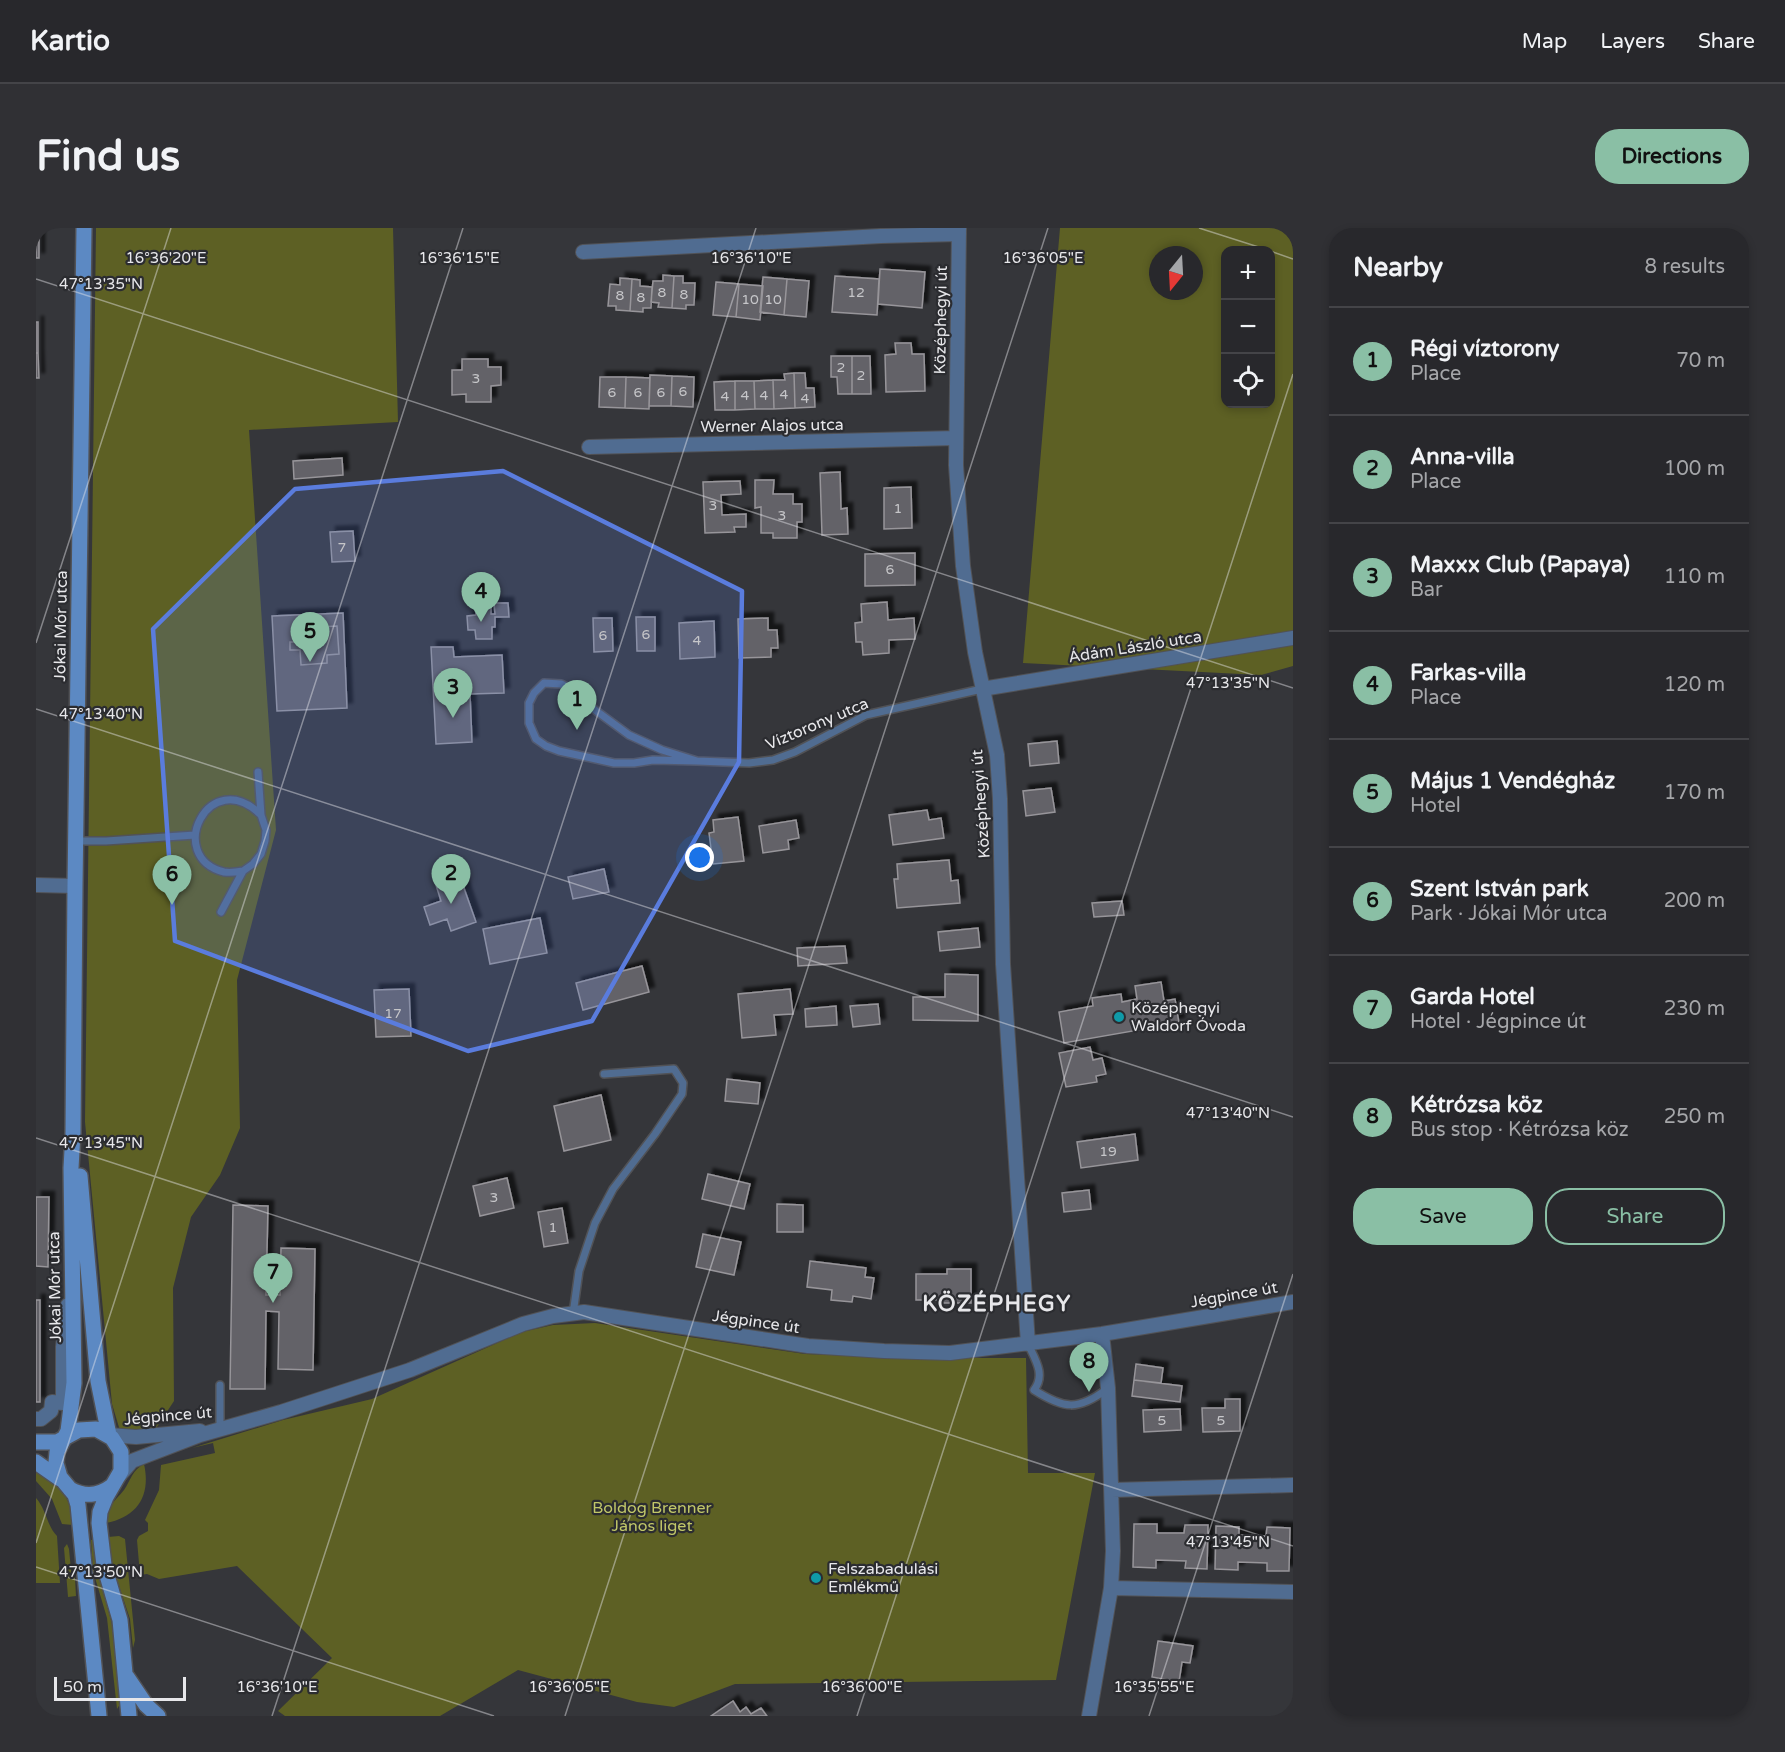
<!DOCTYPE html>
<html lang="en">
<head>
<meta charset="utf-8">
<style>
  :root { --surface:#28282c; --page:#303034; --text:#f1f3f6; --muted:#a5a6a9; --line:#444448; --accent:#8abfa5 }
  body { margin:0; font-family:"Varela Round",sans-serif; background:var(--page); color:var(--text) }
  .controls { position:absolute; right:18px; top:18px; display:grid; overflow:hidden; border-radius:12px; box-shadow:0 3px 9px #0003 }
  .controls button { width:54px; height:54px; display:grid; place-items:center; padding:0; border:0; border-bottom:2px solid var(--line); background:var(--surface); color:var(--text); font:30px sans-serif }
  .compass { position:absolute; left:1113px; top:18px; width:54px; height:54px; border-radius:50%; background:var(--surface); box-shadow:0 3px 9px #0003; rotate:198deg }
  .scale { position:absolute; left:18px; bottom:15px; width:132px; box-sizing:border-box; padding-left:6px; border:3px solid #e7e7ea; border-top:0; font-size:16px; line-height:21px; white-space:nowrap; color:#e7e7ea; -webkit-text-stroke:4px #2b2c30; paint-order:stroke }
  .you { position:absolute; left:664px; top:630px; width:21px; height:21px; margin:-15px; border:4px solid #fff; border-radius:50%; background:#1a73e8; box-shadow:0 0 0 9px #1a73e833 }
  .badge { display:grid; place-items:center; width:39px; height:39px; border-radius:50%; background:var(--accent); color:#111; font-size:20px; font-weight:700 }
  .pin { position:absolute; translate:-50% -50px; filter:drop-shadow(0 2px 3px #0008) }
  .pin::after { content:''; position:absolute; top:32px; width:21px; height:18px; background:inherit; clip-path:polygon(0 0,100% 0,50% 100%) }
  .list { margin:0; padding:0; list-style:none }
  h2 { display:flex; justify-content:space-between; align-items:center; height:78px; margin:0; padding:0 24px; font-size:26px }
  h2 small { font-size:20px; font-weight:400; color:var(--muted) }
  .list li { display:grid; grid-template-columns:39px 1fr auto; gap:18px; align-items:center; box-sizing:border-box; height:108px; padding:0 24px; border-top:2px solid var(--line) }
  .list b { display:block; font-size:22px; white-space:nowrap }
  .list p { margin:0; font-size:20px; white-space:nowrap; color:var(--muted) }
  .list em { font-size:20px; font-style:normal; color:var(--muted) }
  .actions { display:flex; gap:12px; padding:18px 24px }
  .actions a { flex:1; padding:14px 0; border:2px solid var(--accent); border-radius:24px; text-align:center; font-size:21px; color:var(--accent) }
  .actions .main { background:var(--accent); color:#111 }
  .icon { flex:none; width:33px; height:33px; fill:none; stroke:currentColor; stroke-width:2; stroke-linecap:round; stroke-linejoin:round }
  .map { position:relative; flex:none; width:1257px; height:1488px; overflow:hidden; border-radius:24px }
  header { display:flex; align-items:center; gap:36px; box-sizing:border-box; height:84px; padding:0 30px; background:var(--surface); border-bottom:2px solid var(--line) }
  header strong { font-size:28px }
  nav { display:flex; gap:33px; margin-inline-start:auto; font-size:21px }
  .intro { display:flex; align-items:center; justify-content:space-between; box-sizing:border-box; height:144px; padding:0 36px }
  h1 { margin:0; font-size:42px }
  .button { padding:15px 27px; border-radius:24px; background:var(--accent); color:#111; font-size:21px; font-weight:700 }
  main { display:flex; gap:36px; padding:0 36px }
  aside { flex:1; background:var(--surface); border-radius:24px; box-shadow:0 3px 9px #0003 }
  .map>svg:first-child { display:block }
  .green { fill:#5d6024; fill-rule:evenodd }
  .building { fill:#646267; stroke:#97959a; stroke-width:1.5; filter:url(#shadow) }
  .lines { fill:none; stroke-linecap:round; stroke-linejoin:round }
  .lane-casing { stroke:#515256; stroke-width:10 }
  .street-casing { stroke:#515256; stroke-width:16 }
  .secondary-casing { stroke:#515256; stroke-width:18 }
  .lane { stroke:#506c91; stroke-width:7 }
  .street { stroke:#506c91; stroke-width:14 }
  .secondary { stroke:#5c89c3; stroke-width:15 }
  .marked { fill:#5a7cdd; fill-opacity:0.2; stroke:#5a7cdd; stroke-width:4.5; stroke-linejoin:round }
  .ticks { fill:none; stroke:#e7e7ea; stroke-width:1.5; stroke-opacity:0.45 }
  .culture-dot { fill:#0f9aa8; stroke:#2b2c30; stroke-width:2 }
  .labels { text-anchor:middle; dominant-baseline:central; stroke-width:4.5; stroke-linejoin:round; paint-order:stroke }
  .number-label { font-size:14px; fill:#c6c6c9 }
  .street-label { font-size:16px; fill:#e7e7ea; stroke:#2b2c30 }
  .poi-label { font-size:16px; fill:#e7e7ea; stroke:#2b2c30; text-anchor:start }
  .park-label { font-size:16px; fill:#c1c768; stroke:#2b2c30 }
  .district-label { font-size:22px; font-weight:bold; letter-spacing:1.5px; fill:#e7e7ea; stroke:#2b2c30 }
  .ticks-label { font-size:15px; text-anchor:middle; fill:#e7e7ea; stroke:#2b2c30; stroke-width:4.5; stroke-linejoin:round; paint-order:stroke }
</style>
</head>
<body>
<header>
<strong>Kartio</strong>
<nav><a>Map</a><a>Layers</a><a>Share</a></nav>
</header>
<div class="intro"><h1>Find us</h1><a class="button">Directions</a></div>
<main>
<div class="map">
<svg width="1257" height="1488" viewBox="0 0 1257 1488">
  <defs>
    <filter id="shadow"><feDropShadow dx="5.5" dy="-5.5" stdDeviation="1.5" flood-color="#0009"/></filter>
  </defs>
  <rect width="100%" height="100%" fill="#35363a"/>
  <path class="green" d="M60,0h297l5,194 -149,8 27,400 -39,150 3,148 -20,47 -29,42 -18,71 1,113 -21,32 -32,1 -9,-30 -27,-282z
    M1024,0h233v438l-32,9 -238,-12zM1190,22h44v154h-44zM1122,27h36v36h-36z
    M559,1095l210,31 107,4h114l2,115h67l-39,207 -321,4 -61,23 -37,-5 -119,-32 -78,46h-155l-7,-5 54,-53 -95,-92 -78,13 -12,-5 -7,1 -3,-35 2,-4 9,-5v-8l-3,-3 14,-30 2,-25 54,-12 -2,-10 -21,5 91,-28 89,-21 150,-67 31,-7z
    M108,1236c7,31 -6,53 -38,59 0,-16 9,-22 18,-33 7,-10 8,-20 20,-26z
    M0,1242c25,16 34,24 37,55l-11,-1 -10,-25 -16,-18z
    M0,1270c10,11 11,28 21,38l3,47h-24z
    M83,1308l6,3 10,101 -2,8 -3,-29 -20,-60 -2,-22z
    M59,1311l4,38 13,47 8,80 -3,5 -10,-91 -14,-47 -2,-31z
    M31,1316l2,5 2,21 4,8 1,18 -8,1 -4,-49z"/>
  <path class="building" d="M0,0h3v30h-3z
    M844,41l45,3 -3,36 -44,-4z
    M627,47l11,1 -2,32 -14,-1 1,-4 -8,-1 2,-21h10z
    M638,48h9v7h12l-1,22h-8v4l-14,-1z
    M799,48l44,3 -2,36 -45,-3z
    M727,49l24,2 -3,36 -24,-3z
    M584,50l12,1 -2,32 -14,-1v-4h-8l2,-22 10,1z
    M596,51l8,1v6l12,1 -1,21h-8v4l-13,-1z
    M751,51l22,2 -3,36 -22,-2z
    M680,54l23,2 -3,33 -23,-2z
    M703,56l24,2 -3,34 -24,-3z
    M0,94h2v31h-2z
    M859,115h16l1,11h12l1,37 -39,1 -1,-37 11,-1z
    M0,125h2l1,25h-3z
    M795,128h21v38h-14l-1,-17h-6z
    M816,128h18l1,38h-19z
    M426,131h26v8h13v18l-10,1v16h-25v-8l-14,1v-25h10z
    M758,145l1,35 -21,1 -1,-29h12l-1,-6z
    M758,145h11l1,15h8l1,19 -20,1z
    M614,147l22,1 -1,30h-22z
    M636,148l22,1 -1,30 -22,-1z
    M564,149h26l-1,31 -26,-1z
    M590,149l24,1 -1,31 -24,-1z
    M737,152l1,29h-19l-1,-28z
    M699,153h19l1,28 -20,1z
    M699,153v29h-20l-1,-28z
    M306,230l1,17 -49,4 -1,-18z
    M804,244l1,37 6,-1 1,26 -26,1 -2,-62z
    M719,252h19l-1,14h20v10h9v18h-5v16h-24v-5h-12v-26l-6,1z
    M704,253l1,13 -20,1 1,20 24,-1v13h-12l1,5 -30,1 -2,-51z
    M875,259l1,41 -28,1v-41z
    M317,303l2,30 -23,1 -2,-30z
    M879,325v32l-50,1v-32z
    M851,374l1,18 26,-2 1,21 -26,1v13l-26,2 -1,-13h-6l-1,-19 7,-1 -1,-18z
    M455,375v11h4l-1,-11h14l1,14h-14v10h-3v12h-16l-1,-9h-7l-1,-14 9,-1 -1,-11z
    M307,385l4,95 -70,3 -5,-95z
    M600,389h19v34h-18z
    M557,390h19l1,33 -19,1z
    M732,390v12h9l1,18h-7v9l-32,1 -1,-39z
    M678,393l1,36 -35,2 -1,-36z
    M301,398l2,28 -12,1v8l-26,2 -1,-15h-10v-8h10l-1,-14z
    M395,419h22l1,10 48,-2 2,38 -34,1 2,48 -36,2z
    M1021,513l2,22 -29,3 -2,-22z
    M1015,560l4,24 -29,4 -3,-25z
    M891,582l2,10 12,-2 3,20 -51,7 -4,-30z
    M702,589l6,44 -31,3 -4,-31 5,-1 -1,-12z
    M760,592l3,18 -11,2 1,9 -26,4 -4,-27z
    M913,632l2,21 7,-1 2,23 -63,5 -3,-29h4l-1,-15z
    M568,641l5,23 -36,7 -5,-22z
    M423,646l17,48 -25,9 -4,-12 -17,6 -6,-18 17,-6 -6,-19z
    M1086,673l2,14 -30,2 -2,-14z
    M504,690l7,35 -57,11 -7,-35z
    M942,700l2,19 -40,4 -2,-19z
    M809,718l2,17 -49,3 -1,-18z
    M606,738l7,26 -66,18 -7,-27z
    M909,746l33,1v46l-65,-1v-23h32z
    M1125,754l3,19 11,-2 4,24 -115,20 -5,-31 34,-6 -1,-8 29,-4 1,8 15,-3 -2,-13z
    M373,761l2,47 -35,1 -2,-47z
    M754,761l3,25 -19,1 2,20 -34,3 -4,-44z
    M842,776l2,20 -27,3 -3,-21z
    M800,778l1,19 -31,2 -1,-18z
    M1054,819l3,13 9,-2 4,16 -10,2 1,6 -31,5 -7,-34z
    M691,851l33,4 -2,21 -33,-3z
    M565,867l10,45 -47,11 -10,-45z
    M1099,906l3,26 -57,8 -4,-26z
    M672,946l42,10 -6,25 -42,-10z
    M471,950l7,30 -34,8 -7,-30z
    M1053,962l2,19 -27,3 -2,-19z
    M0,969h13l-1,70 -12,-1z
    M741,976l26,1v27h-26z
    M197,977l35,1 -2,89h14l1,-47 34,1 -2,121 -35,-1 1,-57 -13,-1 -1,78h-35z
    M526,980l6,35 -24,4 -6,-35z
    M667,1006l38,8 -7,33 -38,-8z
    M774,1033l56,7 -1,9 9,1 -3,21 -18,-3 -1,6 -21,-2 1,-10 -25,-3z
    M911,1041h24v34h-28v-3h-27v-26h31z
    M0,1072h4v102h-4z
    M1100,1136l27,4 -2,15 -27,-3z
    M1098,1152l48,6 -2,16 -48,-6z
    M1189,1171h15v32l-37,1 -1,-24h23z
    M1144,1181l1,21 -37,2 -1,-22z
    M1098,1296h23v9h27l1,-8h23l-1,44 -22,-1 1,-7 -30,-1v8l-23,-1z
    M1180,1298l23,1v8l27,1 1,-9 23,1 -1,43h-22v-8l-29,-1v8l-23,-1z
    M1122,1413l35,5 -3,17 -8,-1 -3,20 -27,-5z
    M697,1473l7,11 6,-5 5,7 10,-6 6,8h-56z"/>
  <g class="lines">
    <g class="lane-casing">
      <path id="lane" d="M661,533l-44,-1 -19,3h-20l-55,-12 -13,-5 -10,-7 -7,-16v-20l5,-10 10,-10 17,1 12,6 22,20 34,25 33,15 35,11 52,2 24,-3 22,-8 71,-37 116,-26
        M40,613h30l89,-6
        M207,643c-6,1 -13,2 -19,1 -60,-15 -15,-108 37,-57
        M185,684l22,-41 10,-7 8,-10 4,-13 1,-11 -5,-15 -3,-43
        M537,1086l6,-43 16,-48 18,-34 42,-55 27,-40 1,-11 -9,-14 -70,5
        M992,1116c7,15 18,31 6,46 30,19 44,21 73,-1
        M184,1200v-43"/>
    </g>
    <g class="street-casing">
      <path id="street" d="M923,0l-3,237 7,101 12,86 22,103 3,44 3,165 25,380
        M547,24l298,-16 78,-2
        M553,219l367,-9
        M946,461l311,-51
        M0,657l39,1
        M0,1191h5l10,-8 1,-9 11,1v-56l5,-42
        M73,1207l27,2 64,-6
        M83,1248l13,-15 68,-26 81,-23 129,-42 113,-46 30,-8 31,-4 224,34 76,5 66,2 152,-19 191,-32
        M1076,1262l181,-5
        M1075,1360l182,4
        M1053,1488l22,-128 2,-37 -5,-163 -6,-54"/>
    </g>
    <g class="secondary-casing">
      <path id="secondary" d="M48,0l-9,658 -2,247 -2,35 3,215 -6,48 -11,21 -1,11 4,14 15,18 3,10 21,211
        M44,948l18,205 11,54
        M0,1214h21l22,-12 17,-1 16,9 9,14v19l-15,26 -6,15 -1,11 5,42 16,55 9,96
        M0,1234l24,17
        M34,1261c14,8 29,7 42,-3
        M91,1449l19,28 12,11"/>
    </g>
    <use href="#lane" class="lane"/>
    <use href="#street" class="street"/>
    <use href="#secondary" class="secondary"/>
  </g>
  <path class="marked" d="M467,243l239,120 -3,171 -147,259 -124,30 -293,-110 -22,-312 142,-140z"/>
  <path class="ticks" d="M1163,0l69,22M1234,23l23,8M0,51l1257,409M0,415l135,-415M0,481l1257,408M0,910l1257,408M0,1315l427,-1315M0,1339l458,149M236,1488l484,-1488M529,1488l483,-1488M821,1488l436,-1342M1113,1488l144,-442"/>
  <g class="culture-dot">
    <circle cx="1083" cy="789" r="6"/>
    <circle cx="780" cy="1350" r="6"/>
  </g>
  <g class="labels">
    <g class="number-label">
      <text x="626" y="64">8</text>
      <text x="820" y="64">12</text>
      <text x="648" y="66">8</text>
      <text x="584" y="67">8</text>
      <text x="605" y="69">8</text>
      <text x="714" y="71">10</text>
      <text x="737" y="71">10</text>
      <text x="805" y="139">2</text>
      <text x="825" y="147">2</text>
      <text x="440" y="150">3</text>
      <text x="647" y="163">6</text>
      <text x="576" y="164">6</text>
      <text x="602" y="164">6</text>
      <text x="625" y="164">6</text>
      <text x="748" y="166">4</text>
      <text x="709" y="167">4</text>
      <text x="728" y="167">4</text>
      <text x="689" y="168">4</text>
      <text x="769" y="170">4</text>
      <text x="677" y="277">3</text>
      <text x="862" y="280">1</text>
      <text x="746" y="287">3</text>
      <text x="306" y="319">7</text>
      <text x="854" y="341">6</text>
      <text x="610" y="406">6</text>
      <text x="567" y="407">6</text>
      <text x="661" y="412">4</text>
      <text x="357" y="785">17</text>
      <text x="1072" y="923">19</text>
      <text x="458" y="969">3</text>
      <text x="517" y="999">1</text>
      <text x="1126" y="1192">5</text>
      <text x="1185" y="1192">5</text>
    </g>
    <g class="street-label">
      <text transform="translate(905 92) rotate(-89)">Középhegyi út</text>
      <text transform="translate(736 198) rotate(-1)">Werner Alajos utca</text>
      <text transform="translate(25 398) rotate(-89)">Jókai Mór utca</text>
      <text transform="translate(1099 419) rotate(-9)">Ádám László utca</text>
      <text transform="translate(781 496) rotate(-23)">Víztorony utca</text>
      <text transform="translate(945 576) rotate(-94)">Középhegyi út</text>
      <text transform="translate(19 1059) rotate(-91)">Jókai Mór utca</text>
      <text transform="translate(1198 1067) rotate(-10)">Jégpince út</text>
      <text transform="translate(720 1094) rotate(8)">Jégpince út</text>
      <text transform="translate(132 1188) rotate(-5)">Jégpince út</text>
    </g>
    <g class="poi-label">
      <text x="1095" y="780">Középhegyi<tspan x="1095" dy="18">Waldorf Óvoda</tspan></text>
      <text x="792" y="1341">Felszabadulási<tspan x="792" dy="18">Emlékmű</tspan></text>
    </g>
    <g class="park-label">
      <text x="616" y="1280">Boldog Brenner<tspan x="616" dy="18">János liget</tspan></text>
    </g>
    <g class="district-label">
      <text x="961" y="1076">KÖZÉPHEGY</text>
    </g>
  </g>
  <g class="ticks-label">
    <text x="130" y="35">16°36'20"E</text>
    <text x="423" y="35">16°36'15"E</text>
    <text x="715" y="35">16°36'10"E</text>
    <text x="1007" y="35">16°36'05"E</text>
    <text x="65" y="61">47°13'35"N</text>
    <text x="1192" y="460">47°13'35"N</text>
    <text x="65" y="491">47°13'40"N</text>
    <text x="1192" y="890">47°13'40"N</text>
    <text x="65" y="920">47°13'45"N</text>
    <text x="1192" y="1319">47°13'45"N</text>
    <text x="65" y="1349">47°13'50"N</text>
    <text x="241" y="1464">16°36'10"E</text>
    <text x="533" y="1464">16°36'05"E</text>
    <text x="826" y="1464">16°36'00"E</text>
    <text x="1118" y="1464">16°35'55"E</text>
  </g>
</svg>
<div class="controls">
<button>+</button>
<button>−</button>
<button><svg class="icon" aria-label="locate" viewBox="0 0 24 24"><circle cx="12" cy="12" r="6"/><path d="M12 2v4M12 18v4M2 12h4M18 12h4"/></svg></button>
</div>
<svg class="compass" viewBox="-18 -18 36 36"><path d="M0-13l5 13h-10z" fill="#e53935"/><path d="M0 13l5-13h-10z" fill="#a5a6a9"/></svg>
<div class="scale">50 m</div>
<div class="you"></div>
<div class="pin badge" style="left:541px;top:502px">1</div>
<div class="pin badge" style="left:415px;top:676px">2</div>
<div class="pin badge" style="left:417px;top:490px">3</div>
<div class="pin badge" style="left:445px;top:394px">4</div>
<div class="pin badge" style="left:274px;top:434px">5</div>
<div class="pin badge" style="left:136px;top:677px">6</div>
<div class="pin badge" style="left:237px;top:1075px">7</div>
<div class="pin badge" style="left:1053px;top:1164px">8</div>
</div>
<aside>
<h2>Nearby<small>8 results</small></h2>
<ul class="list">
<li><span class="badge">1</span><div><b>Régi víztorony</b><p>Place</p></div><em>70 m</em></li>
<li><span class="badge">2</span><div><b>Anna-villa</b><p>Place</p></div><em>100 m</em></li>
<li><span class="badge">3</span><div><b>Maxxx Club (Papaya)</b><p>Bar</p></div><em>110 m</em></li>
<li><span class="badge">4</span><div><b>Farkas-villa</b><p>Place</p></div><em>120 m</em></li>
<li><span class="badge">5</span><div><b>Május 1 Vendégház</b><p>Hotel</p></div><em>170 m</em></li>
<li><span class="badge">6</span><div><b>Szent István park</b><p>Park · Jókai Mór utca</p></div><em>200 m</em></li>
<li><span class="badge">7</span><div><b>Garda Hotel</b><p>Hotel · Jégpince út</p></div><em>230 m</em></li>
<li><span class="badge">8</span><div><b>Kétrózsa köz</b><p>Bus stop · Kétrózsa köz</p></div><em>250 m</em></li>
</ul>
<div class="actions"><a class="main">Save</a><a>Share</a></div>
</aside>
</main>
</body>
</html>
